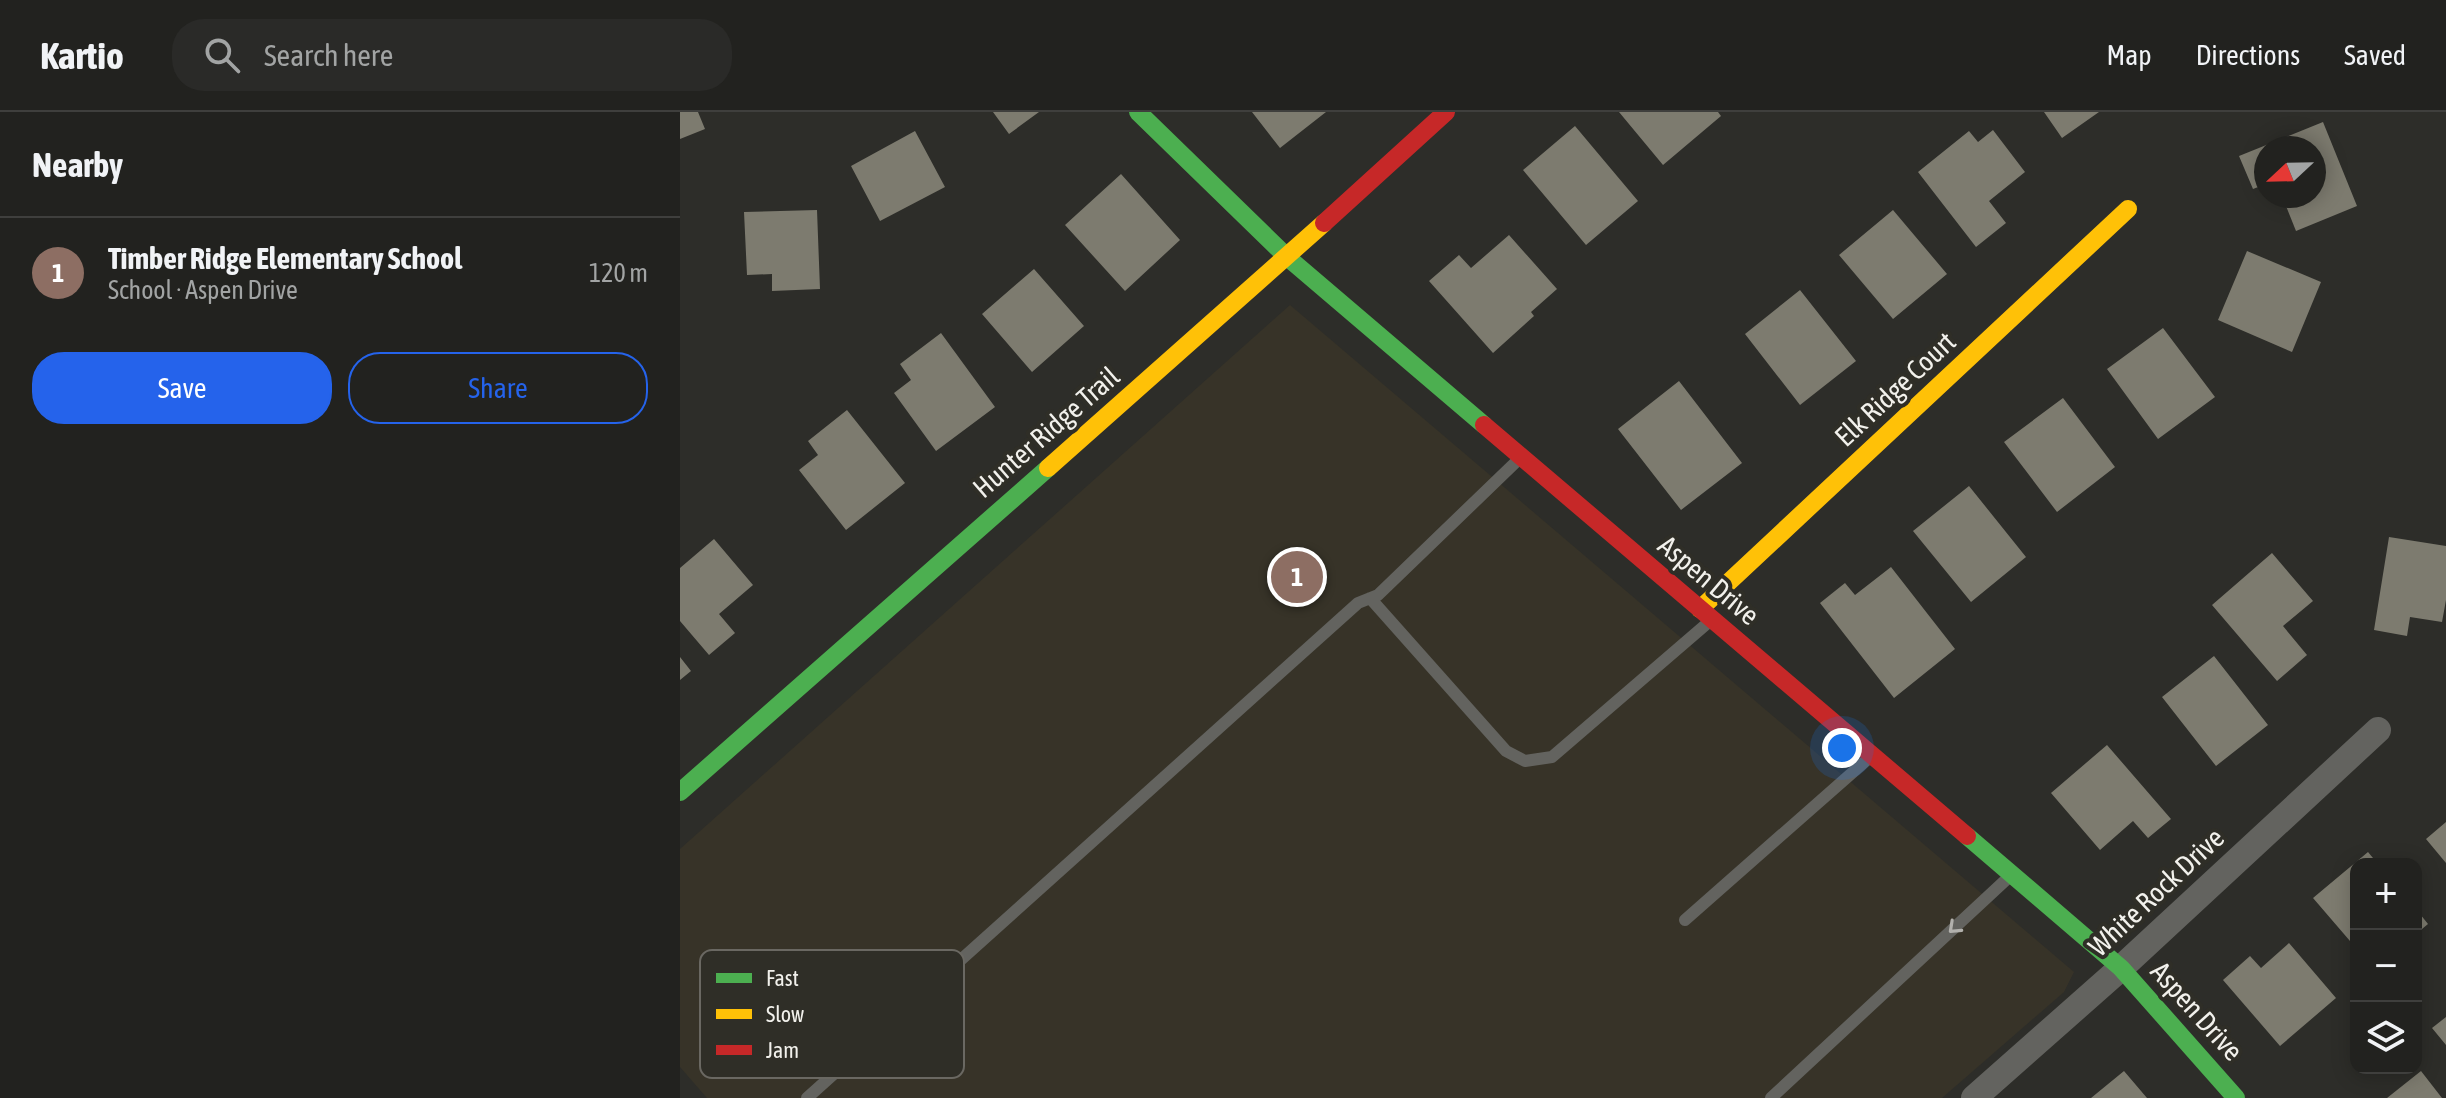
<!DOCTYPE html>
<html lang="en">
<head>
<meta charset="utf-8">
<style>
  :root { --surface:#22221f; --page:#2a2a28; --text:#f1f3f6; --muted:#a2a4a4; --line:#3f3f3d; --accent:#2563eb }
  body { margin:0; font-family:"Asap Condensed",sans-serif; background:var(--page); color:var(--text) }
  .controls { position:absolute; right:24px; bottom:24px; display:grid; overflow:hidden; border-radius:16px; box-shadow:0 4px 20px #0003 }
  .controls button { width:72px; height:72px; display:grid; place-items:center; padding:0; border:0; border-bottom:2px solid var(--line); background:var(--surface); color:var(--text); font:40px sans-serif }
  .compass { position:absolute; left:1574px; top:24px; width:72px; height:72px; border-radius:50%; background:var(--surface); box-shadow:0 4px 20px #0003; rotate:248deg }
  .you { position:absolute; left:1162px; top:636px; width:28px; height:28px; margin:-20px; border:6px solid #fff; border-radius:50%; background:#1a73e8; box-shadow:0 0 0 12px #1a73e833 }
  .badge { display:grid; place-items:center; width:52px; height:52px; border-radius:50%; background:var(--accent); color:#fff; font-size:26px; font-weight:700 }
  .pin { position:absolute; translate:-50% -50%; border:4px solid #fff; box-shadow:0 2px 8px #0006 }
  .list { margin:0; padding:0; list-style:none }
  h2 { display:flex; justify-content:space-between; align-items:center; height:104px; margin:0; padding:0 32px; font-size:34px }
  h2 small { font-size:26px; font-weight:400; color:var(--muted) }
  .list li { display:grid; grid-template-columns:52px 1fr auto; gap:24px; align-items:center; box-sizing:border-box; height:112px; padding:0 32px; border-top:2px solid var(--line) }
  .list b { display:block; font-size:30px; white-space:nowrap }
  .list p { margin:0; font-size:26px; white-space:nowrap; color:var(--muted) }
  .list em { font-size:26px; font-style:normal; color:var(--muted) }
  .actions { display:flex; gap:16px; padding:24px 32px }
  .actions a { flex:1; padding:18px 0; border:2px solid var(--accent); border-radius:32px; text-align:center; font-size:28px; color:var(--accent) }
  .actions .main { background:var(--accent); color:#fff }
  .icon { flex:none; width:44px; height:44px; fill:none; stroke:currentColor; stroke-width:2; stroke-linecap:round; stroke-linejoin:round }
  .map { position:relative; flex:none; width:1766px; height:986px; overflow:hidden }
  header { display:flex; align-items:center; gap:48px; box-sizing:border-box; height:112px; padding:0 40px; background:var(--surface); border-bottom:2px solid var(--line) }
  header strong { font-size:38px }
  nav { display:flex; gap:44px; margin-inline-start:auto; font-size:28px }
  .search { width:560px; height:72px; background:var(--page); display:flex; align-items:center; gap:20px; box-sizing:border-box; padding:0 28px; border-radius:32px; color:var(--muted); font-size:30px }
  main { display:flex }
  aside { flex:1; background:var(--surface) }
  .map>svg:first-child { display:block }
  .built { fill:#373328 }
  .building { fill:#7d7b6f }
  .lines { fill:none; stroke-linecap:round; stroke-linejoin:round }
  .lane { stroke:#63635f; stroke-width:12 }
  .street { stroke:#63635f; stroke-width:26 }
  .fast { stroke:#4caf50; stroke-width:18 }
  .slow { stroke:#ffc107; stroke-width:18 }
  .jam { stroke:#c62828; stroke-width:18 }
  .oneway { stroke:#b2b1ad }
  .labels { text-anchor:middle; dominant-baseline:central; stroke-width:8; stroke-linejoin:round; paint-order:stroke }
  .street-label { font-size:28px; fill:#f2f1ec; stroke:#2f2e27 }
  .key { fill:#2f2e27; stroke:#6a6862; stroke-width:2 }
  .key-label { font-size:22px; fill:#f2f1ec }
</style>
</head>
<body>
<header>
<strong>Kartio</strong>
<div class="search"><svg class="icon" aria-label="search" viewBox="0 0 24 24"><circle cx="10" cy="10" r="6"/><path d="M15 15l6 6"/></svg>Search here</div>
<nav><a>Map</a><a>Directions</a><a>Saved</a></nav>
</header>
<main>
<aside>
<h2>Nearby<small></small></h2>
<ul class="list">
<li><span class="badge" style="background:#8d6e63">1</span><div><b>Timber Ridge Elementary School</b><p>School · Aspen Drive</p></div><em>120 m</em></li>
</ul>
<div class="actions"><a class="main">Save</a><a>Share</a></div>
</aside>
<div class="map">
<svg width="1766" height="986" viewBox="0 0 1766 986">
  <rect width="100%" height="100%" fill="#2d2d29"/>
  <path class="built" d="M610,193l784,667 -10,20 -122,106h-1235l-27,-31v-218z"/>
  <path class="building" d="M0,0h18l7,17 -25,10z
    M313,0h46l-30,22z
    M572,0h74l-46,36z
    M939,0h99l3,4 -58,49z
    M1364,0h55l-37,26z
    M1643,10l34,84 -61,25 -14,-35h32v-48h-48v36l-13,5 -14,-33z
    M895,14l63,75 -52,44 -63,-75z
    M1313,18l32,42 -36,29 17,22 -30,24 -58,-75 51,-41 9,11z
    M235,19l30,56 -65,34 -29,-55z
    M441,62l59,66 -55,51 -60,-66z
    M137,98l3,79 -48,2v-17l-25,1 -3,-63z
    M1213,98l54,64 -54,45 -54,-64z
    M829,123l48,54 -26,23 3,4 -41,37 -64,-72 30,-26 12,13z
    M1567,139l74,31 -29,70 -74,-32z
    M354,157l50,57 -52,46 -50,-58z
    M1120,178l56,71 -56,44 -55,-71z
    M1483,216l52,69 -57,42 -51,-70z
    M261,221l54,74 -59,44 -42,-58 17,-13 -11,-16z
    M999,269l63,82 -61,47 -63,-81z
    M1383,286l52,69 -58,45 -53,-70z
    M167,298l58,73 -59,47 -47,-60 19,-15 -10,-14z
    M1289,374l57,71 -55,45 -58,-71z
    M1709,425l57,9v54l-4,22 -32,-5 -3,19 -33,-6z
    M34,427l39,46 -34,29 16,19 -26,22 -29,-34v-53z
    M1592,441l41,48 -30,25 24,29 -30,26 -65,-76z
    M1211,455l64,82 -61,49 -74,-95 25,-20 10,12z
    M1534,544l54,69 -52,41 -54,-69z
    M0,545l11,14 -11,9z
    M1427,633l64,74 -23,19 -15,-17 -33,29 -49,-57z
    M1766,710v41l-20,-24z
    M1688,740l10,12h-22v84l-43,-50z
    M1736,797l12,15 -12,10z
    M1609,831l47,55 -56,48 -57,-66 27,-24 11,12z
    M1766,905v28l-14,-17z
    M1444,959l23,27h-56z
    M1741,959l21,27h-55z"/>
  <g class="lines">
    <path class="lane" d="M690,486l136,153 19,10 27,-4 158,-136
      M1005,808l184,-162
      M127,986l551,-495 20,-8 140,-135
      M1091,986l238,-221"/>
    <path class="street" d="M1294,986l147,-130 257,-238"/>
    <path class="fast" d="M458,0l149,145 197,168
      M0,680l368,-324
      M1287,724l154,132 115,130"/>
    <path class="slow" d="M368,356l276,-245
      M1020,497l428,-400"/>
    <path class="jam" d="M644,111l122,-111
      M804,313l483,411"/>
  </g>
  <defs><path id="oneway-chevron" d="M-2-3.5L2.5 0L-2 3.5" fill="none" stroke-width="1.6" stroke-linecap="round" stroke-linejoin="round" transform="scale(2)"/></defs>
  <use class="oneway" href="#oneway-chevron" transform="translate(1274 816) rotate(137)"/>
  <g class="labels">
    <g class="street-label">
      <text transform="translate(1215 277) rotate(-43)">Elk Ridge Court</text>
      <text transform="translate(366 320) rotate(-41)">Hunter Ridge Trail</text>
      <text transform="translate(1029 468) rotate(40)">Aspen Drive</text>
      <text transform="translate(1476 780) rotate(-43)">White Rock Drive</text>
      <text transform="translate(1517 899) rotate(48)">Aspen Drive</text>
    </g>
  </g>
  <rect x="20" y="838" width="264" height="128" rx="12" class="key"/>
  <rect x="36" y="861" width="36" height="10" fill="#4caf50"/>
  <rect x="36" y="897" width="36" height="10" fill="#ffc107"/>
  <rect x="36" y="933" width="36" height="10" fill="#c62828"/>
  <g class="key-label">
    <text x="86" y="874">Fast</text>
    <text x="86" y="910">Slow</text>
    <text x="86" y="946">Jam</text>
  </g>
</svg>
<div class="controls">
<button>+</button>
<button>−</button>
<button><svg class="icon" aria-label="layers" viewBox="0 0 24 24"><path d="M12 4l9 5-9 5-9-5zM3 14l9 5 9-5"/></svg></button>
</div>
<svg class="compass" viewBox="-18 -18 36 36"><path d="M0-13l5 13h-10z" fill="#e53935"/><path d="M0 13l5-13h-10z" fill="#a2a4a4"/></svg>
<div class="you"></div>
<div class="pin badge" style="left:617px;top:465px;background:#8d6e63">1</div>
</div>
</main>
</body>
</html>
